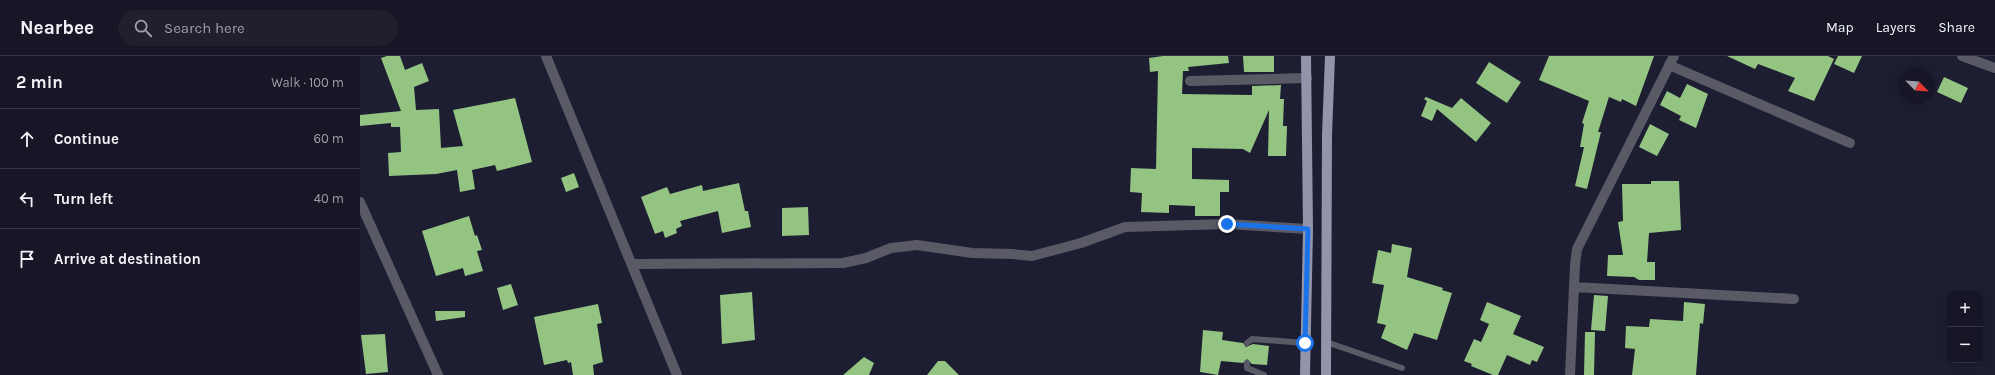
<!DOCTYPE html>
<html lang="en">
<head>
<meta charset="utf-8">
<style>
  :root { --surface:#161626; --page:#1f1f2e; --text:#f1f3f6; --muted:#9e9fa7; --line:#353543 }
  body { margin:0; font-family:Karla,sans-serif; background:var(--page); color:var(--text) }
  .controls { position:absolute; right:12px; bottom:12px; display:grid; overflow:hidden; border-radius:8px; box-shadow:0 2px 10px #0003 }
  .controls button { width:36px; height:36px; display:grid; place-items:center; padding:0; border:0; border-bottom:1px solid var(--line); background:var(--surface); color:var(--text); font:20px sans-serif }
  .compass { position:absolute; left:1539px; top:12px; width:36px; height:36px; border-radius:50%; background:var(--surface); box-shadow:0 2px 10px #0003; rotate:115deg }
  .stop { position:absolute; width:12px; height:12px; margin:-9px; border:3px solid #1a73e8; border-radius:50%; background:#fff }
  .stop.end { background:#1a73e8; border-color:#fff; box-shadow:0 1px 4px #0008 }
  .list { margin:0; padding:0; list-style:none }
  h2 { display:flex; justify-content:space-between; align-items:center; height:52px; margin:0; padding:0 16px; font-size:17px }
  h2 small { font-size:13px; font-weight:400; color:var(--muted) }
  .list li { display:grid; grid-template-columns:26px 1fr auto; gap:12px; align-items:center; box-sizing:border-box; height:60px; padding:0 16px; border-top:1px solid var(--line) }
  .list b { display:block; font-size:15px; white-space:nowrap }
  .list em { font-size:13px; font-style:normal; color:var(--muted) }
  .icon { flex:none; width:22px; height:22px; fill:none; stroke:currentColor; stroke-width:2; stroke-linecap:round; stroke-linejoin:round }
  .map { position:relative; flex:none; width:1635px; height:319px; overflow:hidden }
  header { display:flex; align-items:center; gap:24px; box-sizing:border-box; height:56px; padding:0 20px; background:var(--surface); border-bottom:1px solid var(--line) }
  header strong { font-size:19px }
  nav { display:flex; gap:22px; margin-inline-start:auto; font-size:14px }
  .search { width:280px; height:36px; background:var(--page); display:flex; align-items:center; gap:10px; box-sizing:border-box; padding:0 14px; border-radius:22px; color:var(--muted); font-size:15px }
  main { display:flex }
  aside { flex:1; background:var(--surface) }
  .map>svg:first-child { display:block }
  .building { fill:#93c482 }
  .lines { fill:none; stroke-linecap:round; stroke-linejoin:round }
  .lane { stroke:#5a5a66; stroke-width:6 }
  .street { stroke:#5a5a66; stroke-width:10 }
  .primary { stroke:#9294ab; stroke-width:10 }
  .route { stroke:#1a73e8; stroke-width:5 }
</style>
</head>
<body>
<header>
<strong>Nearbee</strong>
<div class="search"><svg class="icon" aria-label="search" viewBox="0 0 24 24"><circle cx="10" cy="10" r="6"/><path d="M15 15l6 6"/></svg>Search here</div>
<nav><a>Map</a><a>Layers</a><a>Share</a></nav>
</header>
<main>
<aside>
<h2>2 min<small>Walk · 100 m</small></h2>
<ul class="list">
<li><svg class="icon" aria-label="ahead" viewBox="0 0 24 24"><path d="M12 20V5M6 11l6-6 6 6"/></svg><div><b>Continue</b></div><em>60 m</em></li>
<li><svg class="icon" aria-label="left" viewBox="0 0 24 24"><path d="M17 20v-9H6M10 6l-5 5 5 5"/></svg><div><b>Turn left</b></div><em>40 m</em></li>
<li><svg class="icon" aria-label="arrive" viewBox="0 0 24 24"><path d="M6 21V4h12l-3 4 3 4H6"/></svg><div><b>Arrive at destination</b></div></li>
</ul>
</aside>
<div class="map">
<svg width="1635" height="319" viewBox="0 0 1635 319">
  <rect width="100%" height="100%" fill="#1e1e33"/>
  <path class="building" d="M27,0h13l5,14 17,-7 7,18 -15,6 2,23 23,-1 2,39 22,-2 -10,-36 62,-12 17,64 -35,9 -2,-6 -23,5 3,19 -15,3 -3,-22 -21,4 -47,2 -1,-23 13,-1 -1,-25h-9v-4l-31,3v-11l41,-4 -20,-53z
    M803,0h65l1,7 -41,4 1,4h-6l-1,23 70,1v-9l29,-1 -1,14h4l-1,27h4l-1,30h-18l1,-46 -19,43 -7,-4 -51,-1v31l37,1v12h-9v24h-25v-10l-26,-1v8l-28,-1 1,-19 -12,-1 1,-24 25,1 2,-98 -8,1 -1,-14z
    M883,0h31v16h-30z
    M1189,0h105l-18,50 -14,-7 -1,3 -12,-5 -11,35h3l-14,57 -12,-3 9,-39h-4l4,-23 -2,-1 7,-22 -50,-21z
    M1367,0h101l6,3 -20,42 -26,-10 7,-13 -37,-14 -3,5z
    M1478,0h24l-8,17 -20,-9z
    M1129,6l32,20 -14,21 -31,-20z
    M1584,21l24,11 -7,15 -24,-11z
    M1327,28l21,10 -12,34 -17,-8 2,-4 -21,-11 7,-14 13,7z
    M1066,41l26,11 9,-10 30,25 -15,19 -39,-33 -5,12 -11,-5 6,-15 -3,-2z
    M1290,68l19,10 -12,22 -18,-9z
    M214,117l5,14 -13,5 -5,-14z
    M1291,125h28l2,49 -32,3 -2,29h8v18h-16l-5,-3 -27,-1 1,-21h15l-5,-33 5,-1 -1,-37h29z
    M379,127l6,28h3l3,16 -29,6 -4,-22 -38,10 2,5 -6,3 1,4 -12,5 -2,-7 -8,3 -14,-37 26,-10 3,7 32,-9 1,6z
    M448,151l1,28 -27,1v-28z
    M109,160l6,20 2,-1 5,15 -5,1 6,20 -18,5 -2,-8 -27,8 -14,-45z
    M1032,188l20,4 -5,29 36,11 -1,2 10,3 -15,47 -23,-7 -7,17 -26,-12 5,-13 -9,-2 7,-38 -12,-2 6,-33 13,3z
    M151,228l7,21 -15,5 -6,-22z
    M392,236l3,48 -33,4 -2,-49z
    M1234,239l14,1 -3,35 -14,-1z
    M1127,246l34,14 -8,18 31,13 -7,15 -5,-2 -2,5 -23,-10 -9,20h-5l-22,-9 1,-2 -8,-3 10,-22 7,3 8,-18 -9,-4z
    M1324,246l21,2 -2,20 -3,-1 -4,52h-64l3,-26 -10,-1 1,-22 23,1 1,-8 33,2z
    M238,248l4,19 -5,1 6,38 -10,3 1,10h-21l-2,-13 -3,1 -1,-3 -23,5 -10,-48z
    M75,255h30v6l-29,4z
    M843,274l20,2 -1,8 21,3 3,4 7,-3 16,2 -2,19 -15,-1 -5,-5 -4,4 -22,-2 -3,14 -18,-3z
    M1225,276h10l-1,43h-10z
    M25,278l3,38 -22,2 -5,-39z
    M504,301l10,6 -5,12h-26z
    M578,305h7l14,14h-32z"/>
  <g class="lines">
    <path class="lane" d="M966,286l76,26
      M887,287l5,-4 53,4
      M887,307v5l17,7"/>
    <path class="street" d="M186,0l131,319
      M1602,0l33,12
      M1309,9l181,78
      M830,25l117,-3
      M0,146l78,173
      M272,208l211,-1 23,-5 25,-10 26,-3 55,8 40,1 20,2 49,-13 44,-16 102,-3 81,5
      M1214,231l220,12
      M1210,319l5,-110 2,-16 97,-193"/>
    <path class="primary" d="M945,319l3,-146 -2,-173
      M966,319l1,-240 3,-79"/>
  </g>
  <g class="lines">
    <path class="route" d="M867,168l81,5 -3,114"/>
  </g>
</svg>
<div class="controls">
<button>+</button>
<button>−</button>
</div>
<svg class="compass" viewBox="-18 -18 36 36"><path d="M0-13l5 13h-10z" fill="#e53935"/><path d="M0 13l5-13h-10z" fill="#9e9fa7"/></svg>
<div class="stop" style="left:945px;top:287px"></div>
<div class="stop end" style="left:867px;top:168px"></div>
</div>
</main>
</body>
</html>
